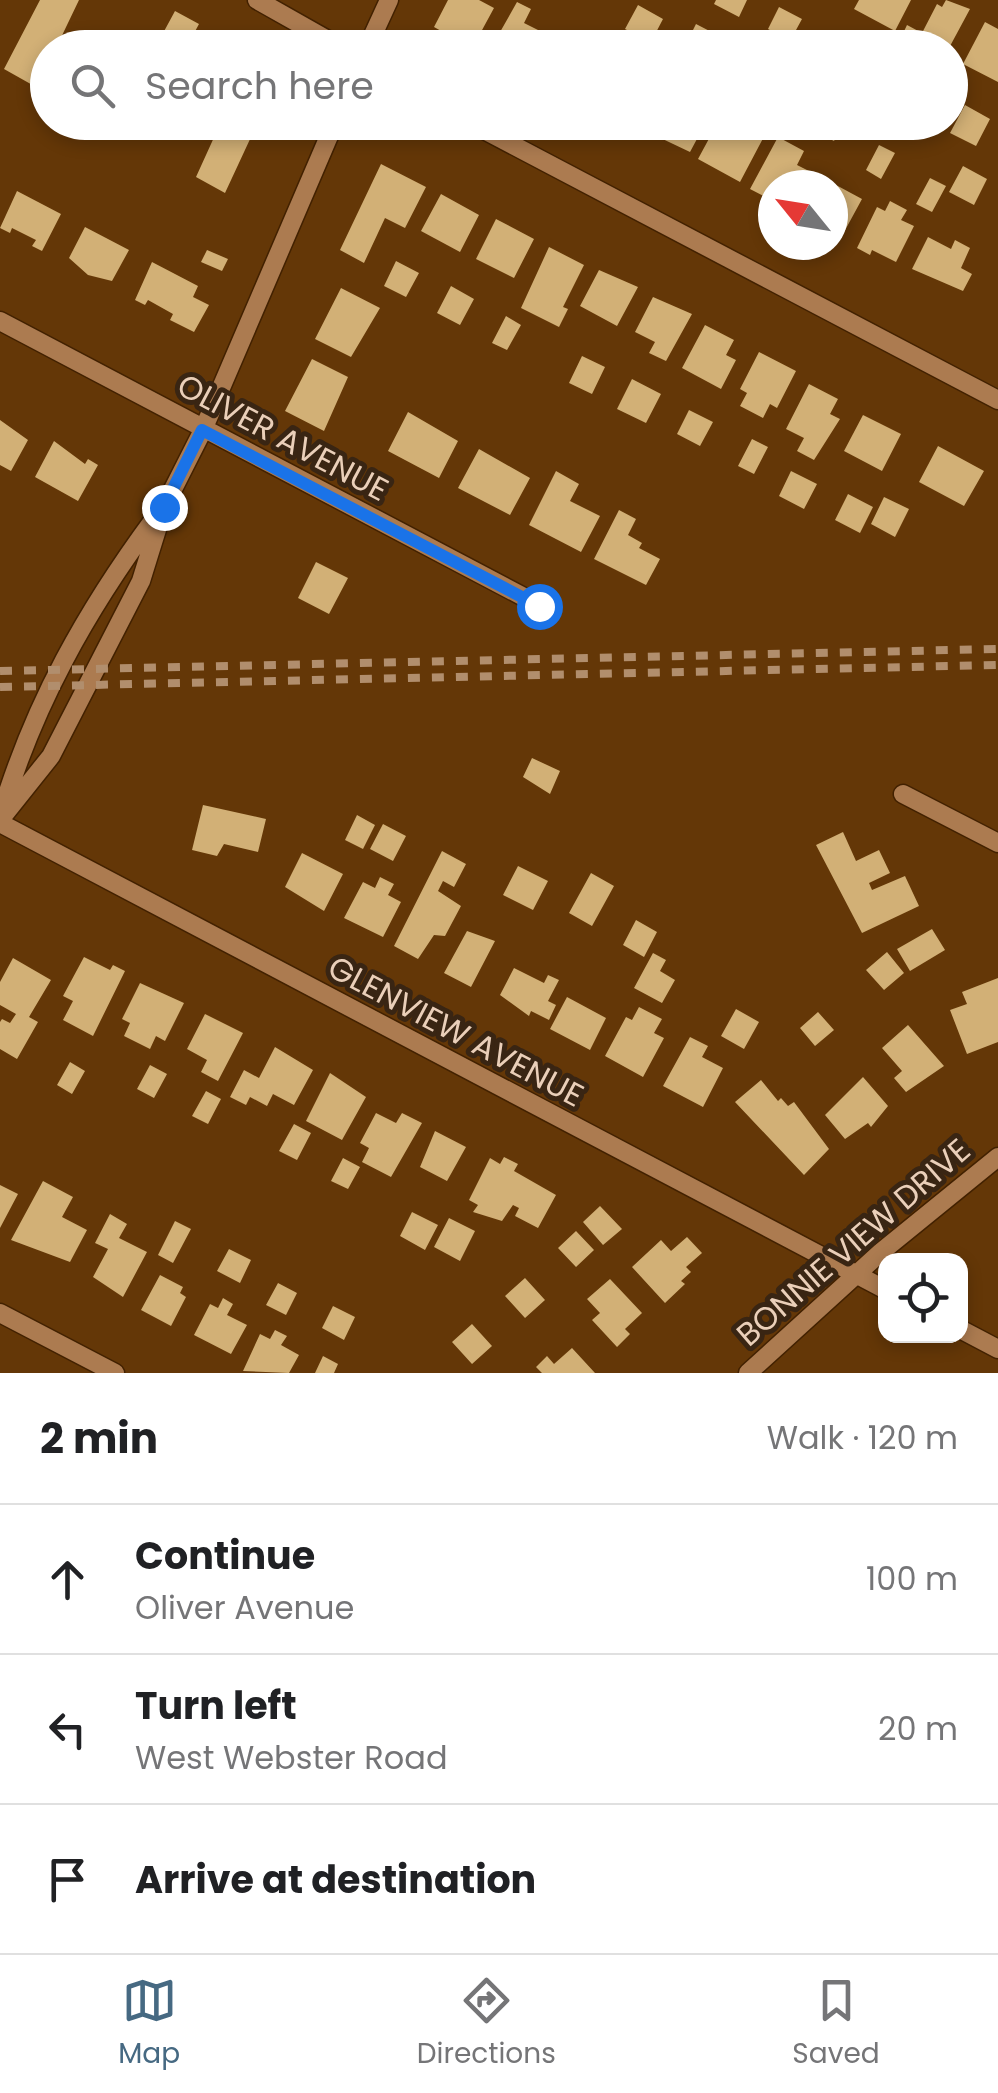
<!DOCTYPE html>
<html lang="en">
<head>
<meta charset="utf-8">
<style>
  :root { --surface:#fff; --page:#f2f2f2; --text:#202124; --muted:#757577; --line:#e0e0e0; --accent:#466982 }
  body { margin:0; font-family:Poppins,sans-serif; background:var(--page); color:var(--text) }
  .controls { position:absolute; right:30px; bottom:30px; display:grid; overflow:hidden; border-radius:20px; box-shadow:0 5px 15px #0003 }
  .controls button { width:90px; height:90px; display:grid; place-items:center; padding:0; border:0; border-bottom:2px solid var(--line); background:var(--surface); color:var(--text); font:50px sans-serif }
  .compass { position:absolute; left:758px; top:170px; width:90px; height:90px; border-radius:50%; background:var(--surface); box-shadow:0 5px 15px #0003; rotate:300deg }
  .stop { position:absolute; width:30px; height:30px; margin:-22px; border:8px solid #1a73e8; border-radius:50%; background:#fff }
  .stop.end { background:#1a73e8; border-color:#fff; box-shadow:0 2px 10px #0008 }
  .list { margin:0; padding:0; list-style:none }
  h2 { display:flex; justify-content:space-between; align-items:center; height:130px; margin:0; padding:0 40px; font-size:42px }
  h2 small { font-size:32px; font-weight:400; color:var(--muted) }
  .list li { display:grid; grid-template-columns:65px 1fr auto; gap:30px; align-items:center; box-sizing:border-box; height:150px; padding:0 40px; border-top:2px solid var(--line) }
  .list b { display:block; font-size:38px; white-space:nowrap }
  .list p { margin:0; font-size:32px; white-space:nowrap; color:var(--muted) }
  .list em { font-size:32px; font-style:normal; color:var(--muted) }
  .icon { flex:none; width:55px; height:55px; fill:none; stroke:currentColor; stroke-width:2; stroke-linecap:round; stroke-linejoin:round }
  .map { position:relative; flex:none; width:998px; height:1373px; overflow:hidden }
  .search { position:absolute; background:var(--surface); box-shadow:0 5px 15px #0003; left:30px; right:30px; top:30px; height:110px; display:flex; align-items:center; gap:25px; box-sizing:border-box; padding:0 35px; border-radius:55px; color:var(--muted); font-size:38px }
  .sheet { height:580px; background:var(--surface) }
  nav { display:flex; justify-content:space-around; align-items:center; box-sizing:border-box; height:140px; border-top:2px solid var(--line); background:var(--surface); font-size:28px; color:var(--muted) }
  nav a { display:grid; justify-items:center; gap:5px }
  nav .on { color:var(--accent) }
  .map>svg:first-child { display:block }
  .building { fill:#d2b076 }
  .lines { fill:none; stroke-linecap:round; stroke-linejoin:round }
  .minor-casing { stroke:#422100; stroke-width:21 }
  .minor { stroke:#ac7b50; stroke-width:18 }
  .rail { stroke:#b18e6d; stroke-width:8; stroke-dasharray:12 12; stroke-linecap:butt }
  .route { stroke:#1a73e8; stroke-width:12 }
  .labels { text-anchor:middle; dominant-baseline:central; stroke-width:10; stroke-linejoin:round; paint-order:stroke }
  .street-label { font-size:32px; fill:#eacfb9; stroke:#392513 }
</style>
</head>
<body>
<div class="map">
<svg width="998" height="1373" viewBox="0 0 998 1373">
  <rect width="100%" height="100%" fill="#643707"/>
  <path class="building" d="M40,0h39l-23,48h-8v17l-12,22 -32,-18z
    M448,0h31l15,8 -19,35 -13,-6 -3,4 -25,-14z
    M716,0h31l-8,17 -25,-13z
    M859,0h52l-16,31 -41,-22z
    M946,0l24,9 -21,39 -27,-6 -2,6h-24l11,-23 15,8 15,-29 5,3z
    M517,2l14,7 -7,14 22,11 -7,14h-48z
    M638,5l25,14 -12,23 -26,-13z
    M779,7l23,12 -12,22 -22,-12z
    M175,11l24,13 -13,24h-31z
    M985,22l13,7v53l-35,-18z
    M696,24l29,15 -4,9h-37z
    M833,36l23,12h-29z
    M575,37l21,11h-39l4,-8 10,5z
    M965,105l25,14 -14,27 -26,-13z
    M221,122h37l-33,71 -29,-16z
    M656,122h45l4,2 -15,28 -40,-19z
    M718,122h42l9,5 -29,55 -42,-23z
    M816,122h28l-10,19 -22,-11z
    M778,137l26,14 -7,14 12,6 -8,14h-28v16l-23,-12z
    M879,145l16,8 -14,26 -15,-9z
    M381,164l45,23 -21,41 -20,-10 -21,45 -24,-13z
    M963,166l24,13 -13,26 -25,-13z
    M823,178l39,21 -19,35 -10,-6v-43h-13z
    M930,178l16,8 -14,26 -16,-8z
    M17,191l44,23 -19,37 -10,-5 4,-6 -24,-12 -2,5 -10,-5z
    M441,194l38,21 -19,37 -39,-21z
    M890,201l17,9 -6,10 13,6 -18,36 -24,-12 -2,5 -13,-7 20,-41 8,4z
    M496,219l38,20 -20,39 -38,-19z
    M85,227l44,23 -17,31 -24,-6 -19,-17z
    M928,237l23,12 4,-9 15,8 -9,20 11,6 -9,17 -51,-22z
    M549,247l35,18 -21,42 5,2 -9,18 -38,-19z
    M207,250l21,9 -6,12 -21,-9z
    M396,261l23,12 -13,24 -22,-11z
    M152,262l46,24 -5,11 16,8 -15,27 -24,-12 3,-6 -25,-14 -3,5 -10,-5z
    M599,270l39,17 -21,39 -37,-20z
    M451,286l23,13 -14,26 -23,-12z
    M341,288l39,20 -29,49 -36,-18z
    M653,297l39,17 -26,47 -17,-8 6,-11 -20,-10z
    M506,316l15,9 -14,25 -15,-7z
    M705,325l29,15 -8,15 10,5 -15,29 -39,-21z
    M759,352l37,19 -19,37 -7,-4 -7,14 -23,-12 7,-13 -7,-4z
    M582,356l23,11 -13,27 -23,-11z
    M312,359l36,18 -24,54 -39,-20z
    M632,379l29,15 -15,29 -29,-14z
    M809,384l29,15 -8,15 10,5 -26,41 -17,-9 7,-13 -18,-9z
    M689,410l24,12 -13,24 -23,-12z
    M408,412l50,29 -19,37 -51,-27z
    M863,415l38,19 -19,37 -38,-20z
    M0,420l28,20 -17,31 -11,-6z
    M752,439l16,8 -14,27 -16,-8z
    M54,441l31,23 3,-5 10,6 -20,36 -43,-24z
    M938,446l46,25 -20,35 -45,-24z
    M479,449l51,29 -20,37 -52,-27z
    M556,471l23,13 -9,17 30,15 -19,36 -52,-27z
    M791,471l26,13 -13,25 -25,-13z
    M848,494l25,13 -13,26 -25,-13z
    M884,497l25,12 -14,28 -24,-13z
    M619,510l17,9 -8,16 14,8 -3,5 21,11 -14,26 -52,-26z
    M316,562l32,16 -19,36 -31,-16z
    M532,758l28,13 -10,23 -27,-17z
    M203,805l63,14 -8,33 -34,-8 -7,12 -25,-6z
    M357,815l18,10 -12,24 -18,-9z
    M383,824l23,12 -13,25 -23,-12z
    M843,832l13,29 23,-11 11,23 -21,10 3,7 33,-14 14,30 -57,27 -46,-88z
    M442,851l24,13 -12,23 -11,-6 -5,10 23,15 -16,30 -11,-1 -16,24 -24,-13z
    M302,853l41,21 -19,37 -39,-24z
    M518,866l30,15 -15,29 -30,-15z
    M591,873l23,13 -22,40 -23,-13z
    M380,877l14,7 -6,11 13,7 -18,35 -39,-19 19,-36 12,6z
    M636,920l21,12 -13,25 -21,-12z
    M932,929l13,21 -35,21 -13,-22z
    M467,931l28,10 -24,46 -27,-14z
    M887,952l17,21 -20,17 -18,-20z
    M653,953l13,7 -6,11 15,9 -13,23 -28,-15z
    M84,957l26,13 3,-5 12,6 -32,65 -30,-16 10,-19 -10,-5z
    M13,958l38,22 -22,37 9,5 -21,37 -17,-10v-27l2,-3 8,4 6,-9 -16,-9v-23z
    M514,968l30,15 4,-8 11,5 -11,21 8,4 -7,15 -18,-9 -2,5 -29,-21z
    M998,978v64l-31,12 -17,-44 17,-6 -5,-12z
    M140,983l44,20 -19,38 -9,-5 -6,13 -26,-13 6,-13 -8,-4z
    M567,997l39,21 -16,32 -40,-21z
    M639,1007l23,12 -8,14 10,5 -21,39 -38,-21 21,-39 6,3z
    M736,1009l23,13 -15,27 -23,-13z
    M818,1012l16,18 -19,16 -15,-18z
    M205,1014l38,19 -25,48 -17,-9 6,-12 -20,-11z
    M908,1025l36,41 -38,26 -12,-14 8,-7 -20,-23z
    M690,1037l18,9 -6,11 21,11 -20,39 -40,-21z
    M275,1047l38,23 -19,35 -21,-11 -6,12 -17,-9 -4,8 -16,-8 14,-27 15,8z
    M70,1062l15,9 -13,23 -15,-9z
    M150,1065l17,9 -13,24 -17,-9z
    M330,1073l36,24 -24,43 -36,-19z
    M863,1077l25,29 -17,21 -3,-4 -23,16 -20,-24z
    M761,1080l17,21 3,-3 7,8 6,-4 35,47 -25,26 -69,-73z
    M206,1091l15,8 -13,25 -16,-8z
    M376,1113l20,10 6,-10 20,10 -31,54 -29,-15 7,-14 -9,-5z
    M294,1124l17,9 -14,27 -18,-9z
    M435,1131l31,16 -19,34 -27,-14z
    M504,1157l14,7 -4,7 42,24 -18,33 -23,-12 4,-8 -6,-3 -11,16 -29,-9 5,-7 -9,-5 21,-42 10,6z
    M343,1158l17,9 -12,22 -17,-8z
    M43,1181l30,16 -11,20 25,13 -17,32 -59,-22z
    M0,1185l18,9 -18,34z
    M600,1206l22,23 -19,16 -20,-23z
    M412,1212l26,13 -13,25 -25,-14z
    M110,1214l17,10 -8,14 28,14 -24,45 -30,-20 15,-28 -13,-6z
    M449,1218l26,13 -15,30 -26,-14z
    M175,1221l16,8 -18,34 -15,-8z
    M576,1231l18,19 -18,17 -18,-19z
    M687,1237l15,16 -16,14 5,5 -10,9 4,3 -20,19 -33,-36 29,-27 10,11z
    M229,1249l22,11 -11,23 -23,-12z
    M160,1275l23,12 -3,6 6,4 -15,29 -30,-16z
    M525,1278l20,22 -20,18 -20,-22z
    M610,1279l32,34 -17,16 5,5 -13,13 -25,-27 8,-7 -13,-14z
    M278,1283l19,10 -11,22 -20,-10z
    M223,1298l10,6 -6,11 20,10 -16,29 -37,-19 16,-31 8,4z
    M333,1306l22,11 -11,23 -22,-12z
    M472,1324l20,22 -20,18 -20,-22z
    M275,1330l12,6 -6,9 18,10 -10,18 -46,-2 17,-37 10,5z
    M572,1348l23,25h-53l-6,-6 11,-11 7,8z
    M323,1356l15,8 -4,9h-19z"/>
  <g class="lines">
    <g class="minor-casing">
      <path id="minor" d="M257,0l85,48
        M367,48l22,-48
        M469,122l529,278
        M0,321l539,284
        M903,794l95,49
        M1,814c33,-110 85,-203 153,-295
        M0,820l51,-64 90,-175 23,-74 39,-77 132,-308
        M0,823l886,467
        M0,1313l115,60
        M960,1329l38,20
        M748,1373l133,-121 117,-95"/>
    </g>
    <use href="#minor" class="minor"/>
    <path class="rail" d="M0,671l998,-22
      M0,687l998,-22"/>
  </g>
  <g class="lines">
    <path class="route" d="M164,507l38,-77 337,176"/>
  </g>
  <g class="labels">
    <g class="street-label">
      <text transform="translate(283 437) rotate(28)">OLIVER AVENUE</text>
      <text transform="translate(456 1031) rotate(28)">GLENVIEW AVENUE</text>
      <text transform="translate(853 1242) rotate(-41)">BONNIE VIEW DRIVE</text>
    </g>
  </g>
</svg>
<div class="controls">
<button><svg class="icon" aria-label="locate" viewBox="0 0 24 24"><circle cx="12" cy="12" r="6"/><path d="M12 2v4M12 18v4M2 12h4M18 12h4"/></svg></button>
</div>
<svg class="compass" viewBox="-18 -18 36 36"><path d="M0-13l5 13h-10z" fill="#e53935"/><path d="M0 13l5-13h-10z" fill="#757577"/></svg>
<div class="stop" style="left:539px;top:606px"></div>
<div class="stop end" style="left:164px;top:507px"></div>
<div class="search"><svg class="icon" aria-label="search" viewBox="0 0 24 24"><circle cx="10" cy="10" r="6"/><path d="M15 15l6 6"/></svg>Search here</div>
</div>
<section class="sheet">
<h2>2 min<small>Walk · 120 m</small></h2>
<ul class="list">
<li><svg class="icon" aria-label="ahead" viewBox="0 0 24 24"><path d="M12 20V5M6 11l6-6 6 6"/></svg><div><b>Continue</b><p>Oliver Avenue</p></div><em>100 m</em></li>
<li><svg class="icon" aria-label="left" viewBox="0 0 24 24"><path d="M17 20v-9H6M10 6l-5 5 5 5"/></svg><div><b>Turn left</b><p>West Webster Road</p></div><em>20 m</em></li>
<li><svg class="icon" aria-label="arrive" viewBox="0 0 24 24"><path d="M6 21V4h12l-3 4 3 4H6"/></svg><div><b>Arrive at destination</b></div></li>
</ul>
</section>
<nav>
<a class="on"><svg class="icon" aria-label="map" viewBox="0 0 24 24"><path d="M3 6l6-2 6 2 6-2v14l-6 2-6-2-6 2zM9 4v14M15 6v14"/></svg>Map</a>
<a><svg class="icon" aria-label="directions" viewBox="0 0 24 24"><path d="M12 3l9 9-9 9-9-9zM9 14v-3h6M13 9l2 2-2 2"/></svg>Directions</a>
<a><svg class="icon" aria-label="saved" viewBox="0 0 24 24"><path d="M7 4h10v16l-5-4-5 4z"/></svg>Saved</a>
</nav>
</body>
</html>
